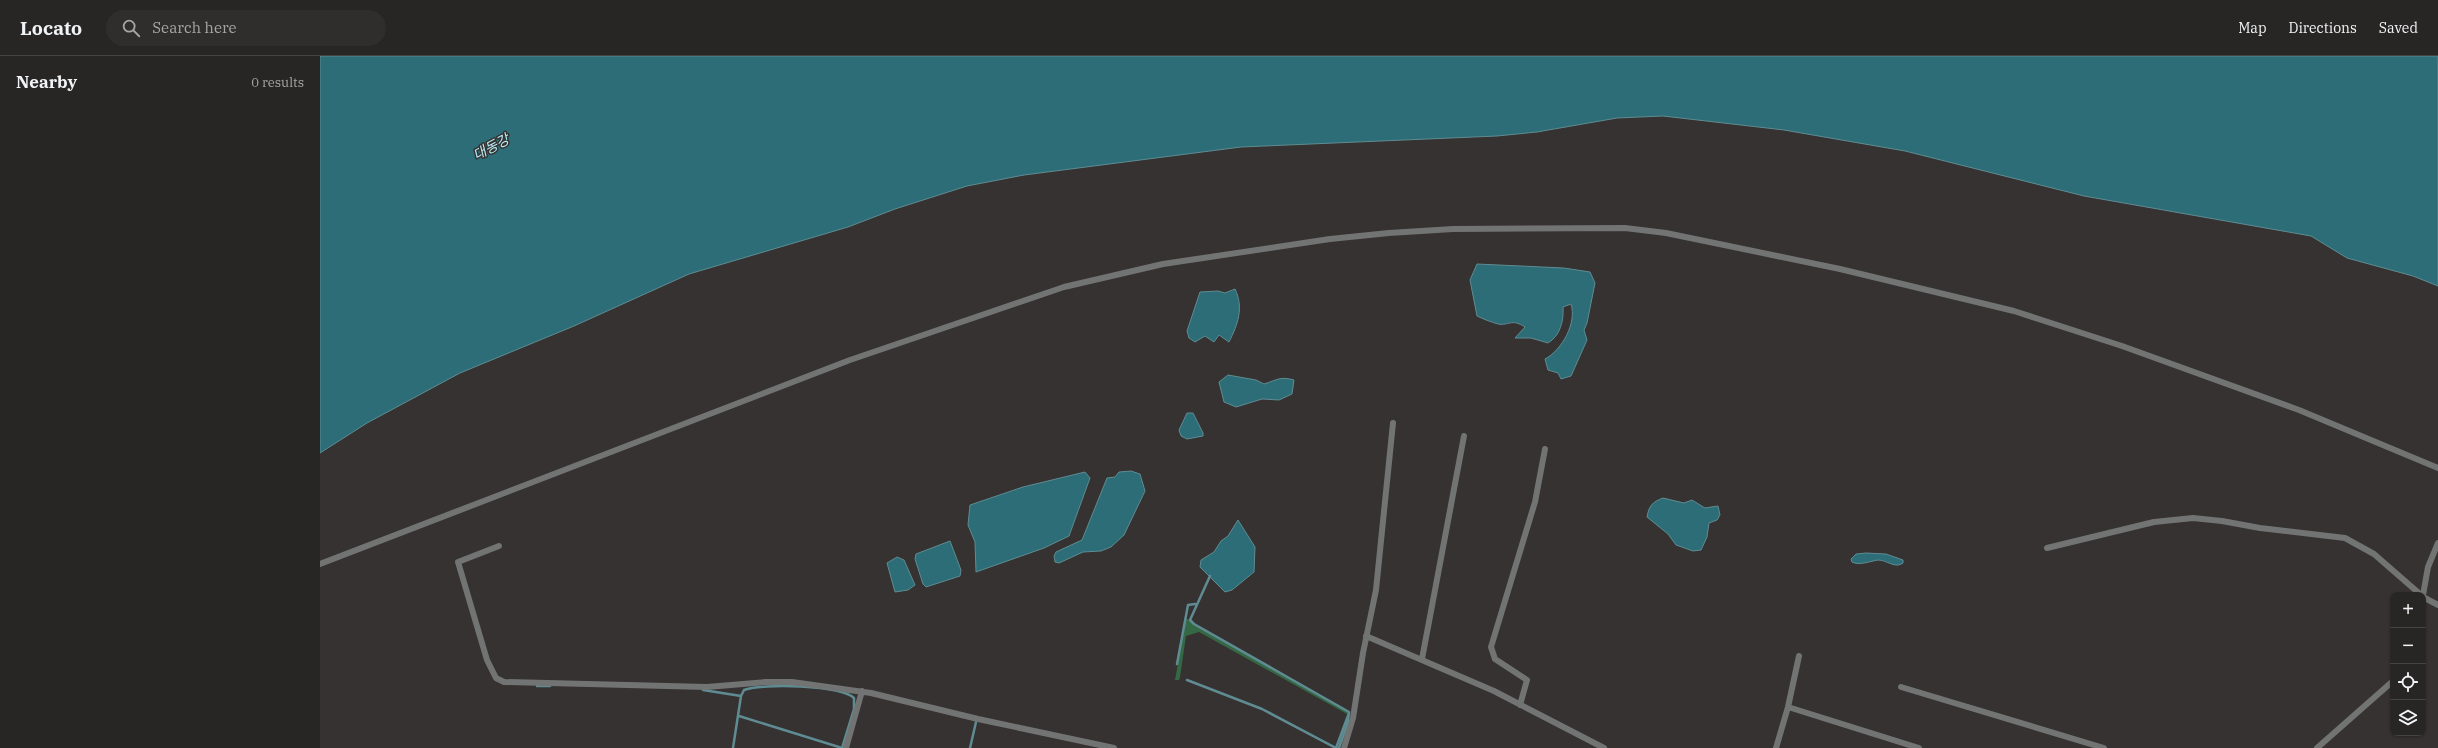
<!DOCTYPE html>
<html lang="en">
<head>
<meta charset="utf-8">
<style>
  :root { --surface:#282625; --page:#302e2d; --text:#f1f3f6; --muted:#a5a5a7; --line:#444342 }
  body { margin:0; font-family:"IBM Plex Serif","Noto Sans KR",serif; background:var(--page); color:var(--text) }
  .controls { position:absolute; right:12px; bottom:12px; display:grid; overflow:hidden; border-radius:8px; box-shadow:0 1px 3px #0004 }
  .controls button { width:36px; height:36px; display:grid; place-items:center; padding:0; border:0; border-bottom:1px solid var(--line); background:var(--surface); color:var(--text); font:20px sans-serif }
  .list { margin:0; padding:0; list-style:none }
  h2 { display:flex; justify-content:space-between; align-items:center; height:52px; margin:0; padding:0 16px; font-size:17px }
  h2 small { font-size:13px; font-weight:400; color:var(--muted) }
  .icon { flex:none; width:22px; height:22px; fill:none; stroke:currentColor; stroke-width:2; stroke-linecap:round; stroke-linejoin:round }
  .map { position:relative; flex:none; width:2118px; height:692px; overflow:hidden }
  header { display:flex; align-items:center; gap:24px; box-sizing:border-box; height:56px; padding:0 20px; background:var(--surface); border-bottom:1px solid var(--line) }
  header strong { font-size:19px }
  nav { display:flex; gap:22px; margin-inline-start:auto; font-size:14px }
  .search { width:280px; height:36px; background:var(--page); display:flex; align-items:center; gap:10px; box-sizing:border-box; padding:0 14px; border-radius:22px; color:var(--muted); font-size:15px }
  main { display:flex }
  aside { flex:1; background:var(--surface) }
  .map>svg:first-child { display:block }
  .green { fill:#356945 }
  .water { fill:#2d6d77; stroke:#5f8c92 }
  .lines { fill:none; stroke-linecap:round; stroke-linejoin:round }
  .stream { stroke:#5f8c92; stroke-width:2.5 }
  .minor { stroke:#727474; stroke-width:6 }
  .labels { text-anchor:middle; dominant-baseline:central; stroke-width:3; stroke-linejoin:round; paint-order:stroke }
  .water-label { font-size:14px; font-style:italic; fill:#b9eef8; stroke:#353231 }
</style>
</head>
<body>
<header>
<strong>Locato</strong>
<div class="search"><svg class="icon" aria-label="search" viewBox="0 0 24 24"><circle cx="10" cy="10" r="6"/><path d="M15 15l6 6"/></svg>Search here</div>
<nav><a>Map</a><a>Directions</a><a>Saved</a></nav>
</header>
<main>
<aside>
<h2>Nearby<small>0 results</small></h2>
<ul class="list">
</ul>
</aside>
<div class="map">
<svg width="2118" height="692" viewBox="0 0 2118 692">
  <rect width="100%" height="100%" fill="#353231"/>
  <path class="green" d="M866,563h2l5,5 156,88 -2,2 -148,-82 -13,4 -6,41 -1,3h-4z
    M1029,657l-10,35h-2l10,-30z"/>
  <path class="water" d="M0,0h2118v230l-25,-10 -66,-18 -36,-22 -227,-40 -179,-45 -121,-21 -121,-14 -46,2 -80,14 -40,4 -256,11 -217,28 -57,11 -72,23 -47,18 -159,47 -115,52 -114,47 -93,50 -47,30z
    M1157,208l87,4 26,4 5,11 -8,40 -3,7 3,10 -16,36 -10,3 -3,-6 -10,-3 -3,-11c17,-9 32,-36 26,-55l-8,3c1,14 -3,29 -15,36l-17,-5h-16l10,-11c-14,-9 -16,-1 -27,-3 -7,-2 -15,-5 -21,-8l-7,-36z
    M915,233c9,19 3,35 -6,53l-10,-7 -5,7 -9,-6 -10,6 -6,-4 -2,-7 13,-39 18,-1 7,2z
    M908,319l28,5 8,4c13,-4 16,-8 30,-4l-2,14 -13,6 -17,-1 -26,8 -12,-5 -5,-20z
    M867,357h6l10,20v3l-16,3 -6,-3 -2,-6z
    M811,415l9,3 5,17 -21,44 -13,12 -10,4 -18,1 -24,11 -4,-1 -1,-6 2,-4 26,-12 25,-62 8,-1 4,-5z
    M765,416l5,6 -21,58 -25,12 -68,24 -1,-30 -7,-17 2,-20 53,-18z
    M1343,442l21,5 8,-3 13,8 13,-2 2,9 -3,5 -8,3 -2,14 -6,13 -8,1 -17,-6 -8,-11 -21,-17c2,-11 5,-15 16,-19z
    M918,464l17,27 -1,25 -22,18 -7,2 -25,-25 1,-7 13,-8 7,-11 7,-5z
    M630,485l11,29 -1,6 -34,11 -3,-3 -8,-25 1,-5z
    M1546,497l20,1 17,6v3c-8,6 -16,-3 -25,-3 -7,1 -19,6 -26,2l-1,-3 5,-5z
    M577,501l7,3 11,25 -7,5 -13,2 -8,-29z"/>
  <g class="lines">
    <path class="stream" d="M890,520l-20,44 4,4 155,88 -1,11 -9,25
      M857,608l11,-59 7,-1
      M867,624l75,29 74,39
      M217,630h13
      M383,634l38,6
      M419,660l103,32
      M413,692l8,-52 3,-6c18,-7 96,-5 110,8v11l-12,39
      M650,692l6,-26
      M1016,692l13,-35"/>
    <path class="minor" d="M179,490l-41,16 29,98 9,18 8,4 203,5 59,-5h26l79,11 107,26 136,29
      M1727,492l107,-26 39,-4 29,3 38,7 85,10 29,16 47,41
      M0,508l530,-204 214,-73 99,-23 167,-25 59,-6 64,-4 172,-1 41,5 174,36 174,42 108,35 177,64 139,58
      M2103,539l5,-28 10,-24
      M2103,541l15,8
      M1046,580l128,55 110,57
      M1102,603l42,-223
      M1581,631l203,61
      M1200,649l7,-25 -32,-21 -4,-12 44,-145 10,-53
      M1468,651l131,41
      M526,692l16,-57
      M1024,692l9,-30 10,-65 13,-63 17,-167
      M1456,692l12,-41 11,-51
      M1997,692l76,-67"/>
  </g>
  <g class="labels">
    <g class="water-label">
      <text transform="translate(171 91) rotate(-28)">대동강</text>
    </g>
  </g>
</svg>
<div class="controls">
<button>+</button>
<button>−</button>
<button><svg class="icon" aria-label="locate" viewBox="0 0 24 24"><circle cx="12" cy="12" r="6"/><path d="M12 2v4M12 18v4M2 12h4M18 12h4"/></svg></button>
<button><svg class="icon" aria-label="layers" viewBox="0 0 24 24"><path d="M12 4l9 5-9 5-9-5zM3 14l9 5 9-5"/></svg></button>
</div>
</div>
</main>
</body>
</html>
